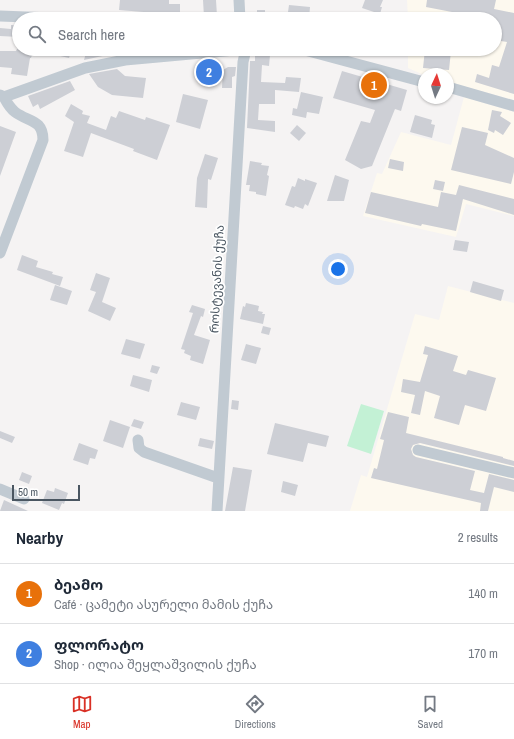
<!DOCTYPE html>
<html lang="en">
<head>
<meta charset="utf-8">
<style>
  :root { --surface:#fff; --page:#f6f6f7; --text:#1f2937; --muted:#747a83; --line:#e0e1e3; --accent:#d93025 }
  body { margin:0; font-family:"Archivo Narrow","Noto Sans Georgian",sans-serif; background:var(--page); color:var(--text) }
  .compass { position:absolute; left:418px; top:68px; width:36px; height:36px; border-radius:50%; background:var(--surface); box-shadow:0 1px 3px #0004; rotate:4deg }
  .scale { position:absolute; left:12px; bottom:10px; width:68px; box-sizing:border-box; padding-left:4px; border:2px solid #4a5661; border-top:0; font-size:11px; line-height:14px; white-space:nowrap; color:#4a5661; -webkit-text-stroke:3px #fff; paint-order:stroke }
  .you { position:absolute; left:338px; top:269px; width:14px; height:14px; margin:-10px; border:3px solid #fff; border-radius:50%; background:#1a73e8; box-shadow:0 0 0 6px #1a73e833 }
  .badge { display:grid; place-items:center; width:26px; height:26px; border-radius:50%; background:var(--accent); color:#fff; font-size:13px; font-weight:700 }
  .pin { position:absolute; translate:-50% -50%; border:2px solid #fff; box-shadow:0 1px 4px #0006 }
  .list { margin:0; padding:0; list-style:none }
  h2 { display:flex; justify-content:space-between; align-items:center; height:52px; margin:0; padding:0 16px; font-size:17px }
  h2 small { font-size:13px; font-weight:400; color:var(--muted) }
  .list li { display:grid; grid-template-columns:26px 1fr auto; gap:12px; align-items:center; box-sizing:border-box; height:60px; padding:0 16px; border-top:1px solid var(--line) }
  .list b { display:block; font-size:15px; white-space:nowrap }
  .list p { margin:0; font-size:13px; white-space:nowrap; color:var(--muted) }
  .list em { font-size:13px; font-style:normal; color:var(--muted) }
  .icon { flex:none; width:22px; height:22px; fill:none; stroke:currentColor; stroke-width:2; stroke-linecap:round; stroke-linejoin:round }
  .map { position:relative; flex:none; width:514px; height:511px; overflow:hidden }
  .search { position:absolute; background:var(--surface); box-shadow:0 1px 3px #0004; left:12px; right:12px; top:12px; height:44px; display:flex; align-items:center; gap:10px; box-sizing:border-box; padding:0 14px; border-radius:22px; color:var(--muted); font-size:15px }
  .sheet { height:172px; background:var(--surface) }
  nav { display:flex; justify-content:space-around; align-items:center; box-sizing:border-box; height:56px; border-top:1px solid var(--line); background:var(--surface); font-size:11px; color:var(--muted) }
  nav a { display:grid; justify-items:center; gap:2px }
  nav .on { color:var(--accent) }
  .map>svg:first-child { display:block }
  .commercial { fill:#fdf9ef }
  .green { fill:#c3f1d5 }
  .building { fill:#cdcfd5 }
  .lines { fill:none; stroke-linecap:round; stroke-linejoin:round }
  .minor { stroke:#c1cad2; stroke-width:11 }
  .labels { text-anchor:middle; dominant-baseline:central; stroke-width:3.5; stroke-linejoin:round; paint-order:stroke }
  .street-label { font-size:12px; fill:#4a5661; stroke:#fff }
</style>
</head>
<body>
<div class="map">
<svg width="514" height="511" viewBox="0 0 514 511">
  <rect width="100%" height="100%" fill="#f5f3f3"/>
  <path class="commercial" d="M407,0h107v100l-66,-18v-8h-24v1l-16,-7v-19h87v-30h-87z
    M464,97l50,15v104l-48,-12 -10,33 -93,-21 14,-43 5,1 19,-42 50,13z
    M448,286l66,17v208h-164l11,-36 6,2 48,-163 24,6z"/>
  <path class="green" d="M361,404l23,7 -13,43 -24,-8z"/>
  <path class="building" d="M120,0h49v4h11v11l-61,-5z
    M203,0h13l1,16 -13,1z
    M365,0h18l-3,7h2l-2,7 -18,-6z
    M427,0h69l-2,9 20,4v81l-39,-12 2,-8 12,4 3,-13 7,2 8,-25 -12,-2v-21h-44l1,-7 -26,-5z
    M289,5l21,2 -1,12h-22z
    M257,10h8v9h-8z
    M11,25h8v12l-19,-1v-8l11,1z
    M17,49h17l-3,9h-1l-3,18 -16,-2 1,-6 -12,-1v-16h16z
    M43,49h29l-3,9 -26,-6z
    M87,49h34v3l-37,8z
    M425,49h19v1l7,1 -2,19 -26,-2z
    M255,54l15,1 -1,11 -7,-1 -1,17 24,1 1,-6 15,1 -2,14 -24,-2v14h-16l-1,16 17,1v11l-28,-4 3,-65v-2h5z
    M201,60h4l5,2 10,14 -12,2 -9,-12z
    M228,67h8l-1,9 -3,1v11h-10l1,-18z
    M117,69l8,7 21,2 -3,20 -31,-3 -14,-8 -9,-13z
    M342,71l65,19 -6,21 -6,-2 -23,57 -11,3 -16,-9 16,-39 9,2 5,-13 -42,-12z
    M70,81l5,9 -35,19 -2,-5 -5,3 -5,-11z
    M301,92l22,5 -4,17 -12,-2 -1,6 -14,-3 1,-7 4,1z
    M183,94l25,6 -8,29 -24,-7z
    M71,104l12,7 -1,3 8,2 -3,7 19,7 5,-14 5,2 3,-7 26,9 1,-3 24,8 -13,35 -24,-9 1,-2 -43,-16 -8,24 -19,-6 10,-29 -9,-6z
    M492,110l10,2 -2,4 11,7 -8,12 -8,-5 -1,3 -6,-3z
    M415,115l17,5 -1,4 4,1 -3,13 -22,-6z
    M297,125l9,8 -7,8 -9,-8z
    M0,126l16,6 -16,44z
    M462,127l26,6 -3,12 29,13v14l-3,12 -60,-14z
    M205,154l13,4 -7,22 -3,-1 -1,29 -12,-1 2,-29z
    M390,159l14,3 -1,9 -15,-3z
    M250,161l12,2 -1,2 8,1 -2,9 2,1 -3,20 -10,-2v-2l-7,-1 1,-6h-4z
    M335,175l14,5 -5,21h-17z
    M298,178l7,3v-2l12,4 -9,23 -3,-2 -2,5 -8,-3 -1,2 -9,-3 7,-19 3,1z
    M435,180l10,2 -2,9 -10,-2z
    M459,185l55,14v16l-51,-16 -7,32 -34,-7 -1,2 -56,-13 6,-21 67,15 3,-15 15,3z
    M455,240l14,2 -2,10 -14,-2z
    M22,255l16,6 -2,6 17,5 -1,2 11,3 -3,9 -43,-16z
    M96,273l14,5 -8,24 14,6 -6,13 -22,-10 8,-19 -6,-2z
    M473,281l31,9 -3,11 -31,-9z
    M55,285l17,6 -5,14 -17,-5z
    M246,303l13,3 -1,5 5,1 -1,2h3l-2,10 -23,-5 3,-13 2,1z
    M192,305l13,4 -2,8 -2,-1 -7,19 16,5 -7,24 -13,-4 1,-4 -7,-3 1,-3 -4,-1 12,-36 -4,-1z
    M263,326l8,2 -2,7 -8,-2z
    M126,339l19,5 -5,15 -19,-5z
    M246,344l15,4 -5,16 -15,-4z
    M425,346l33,10 -5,15 13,4 2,-5 28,8 -10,33 -21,-6 -6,20 -25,-7 6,-22 -15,-5 -5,24 -9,-2 4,-18 -14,-3 2,-13 17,3 8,-27 -5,-1z
    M152,365l8,2 -3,7 -7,-2z
    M133,375l19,5 -3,12 -19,-6z
    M232,400l7,1 -1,9 -7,-1z
    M181,402l19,5 -4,13 -19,-5z
    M388,412l21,5 -3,16 97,24v1l11,3v5l-94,-23 -7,2 -2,4 2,6 3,2 59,14 -5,19 14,3 5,-19 25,6v12l-20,-5 -6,24h-8l1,-8 -110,-25 3,-10 3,1 7,-29 -4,-1z
    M134,419l10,3 -3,7 -10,-3z
    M110,420l20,7 -7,21 -20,-7z
    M275,423l54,13 -3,11 -18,-4 -5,19 -36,-8z
    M0,431l15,6 -3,6 -12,-5z
    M200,438l14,3 -2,8 -14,-3z
    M79,443l19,7 -3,9 -5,-1 -2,7 -15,-5z
    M233,467l19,3 -7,41h-20z
    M22,472l10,4 -3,8 -10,-4z
    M283,481l15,4 -3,11 -14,-4z
    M55,488l13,5 -4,11 -2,-1 -3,7 -17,-7 5,-13 7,2z
    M4,500l24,11h-28z"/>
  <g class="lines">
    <path class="minor" d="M239,0l1,19
      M0,16l78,3
      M301,49l123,33
      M448,87l66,19
      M0,95l4,2 81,-29 40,-8 121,-11
      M0,253l43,-113c0,-21 -15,-18 -28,-28 -5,-4 -8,-9 -11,-15
      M138,440l1,8 5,4 74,26
      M418,450l96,23
      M0,489l24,10
      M217,511l26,-449 3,-13"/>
  </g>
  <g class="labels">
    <g class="street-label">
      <text transform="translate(217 279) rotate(-87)">როსტევანის ქუჩა</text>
    </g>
  </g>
</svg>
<svg class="compass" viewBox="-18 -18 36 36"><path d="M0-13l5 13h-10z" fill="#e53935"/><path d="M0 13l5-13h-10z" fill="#747a83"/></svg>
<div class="scale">50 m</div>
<div class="you"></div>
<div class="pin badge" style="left:374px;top:85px;background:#e8710a">1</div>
<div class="pin badge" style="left:209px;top:72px;background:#3f7fe0">2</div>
<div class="search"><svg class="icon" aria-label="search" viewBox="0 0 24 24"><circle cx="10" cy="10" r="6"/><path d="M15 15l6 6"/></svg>Search here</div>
</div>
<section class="sheet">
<h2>Nearby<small>2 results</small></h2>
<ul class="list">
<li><span class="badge" style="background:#e8710a">1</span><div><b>ბეამო</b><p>Café · ცამეტი ასურელი მამის ქუჩა</p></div><em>140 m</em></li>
<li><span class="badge" style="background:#3f7fe0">2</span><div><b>ფლორატო</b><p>Shop · ილია შეყლაშვილის ქუჩა</p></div><em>170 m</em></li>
</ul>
</section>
<nav>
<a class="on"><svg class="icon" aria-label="map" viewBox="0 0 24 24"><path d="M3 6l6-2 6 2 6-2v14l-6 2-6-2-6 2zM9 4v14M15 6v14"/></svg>Map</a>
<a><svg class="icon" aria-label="directions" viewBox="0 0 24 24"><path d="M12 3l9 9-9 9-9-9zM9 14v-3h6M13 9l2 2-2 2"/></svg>Directions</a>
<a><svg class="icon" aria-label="saved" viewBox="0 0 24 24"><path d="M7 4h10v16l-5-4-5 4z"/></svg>Saved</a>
</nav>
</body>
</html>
